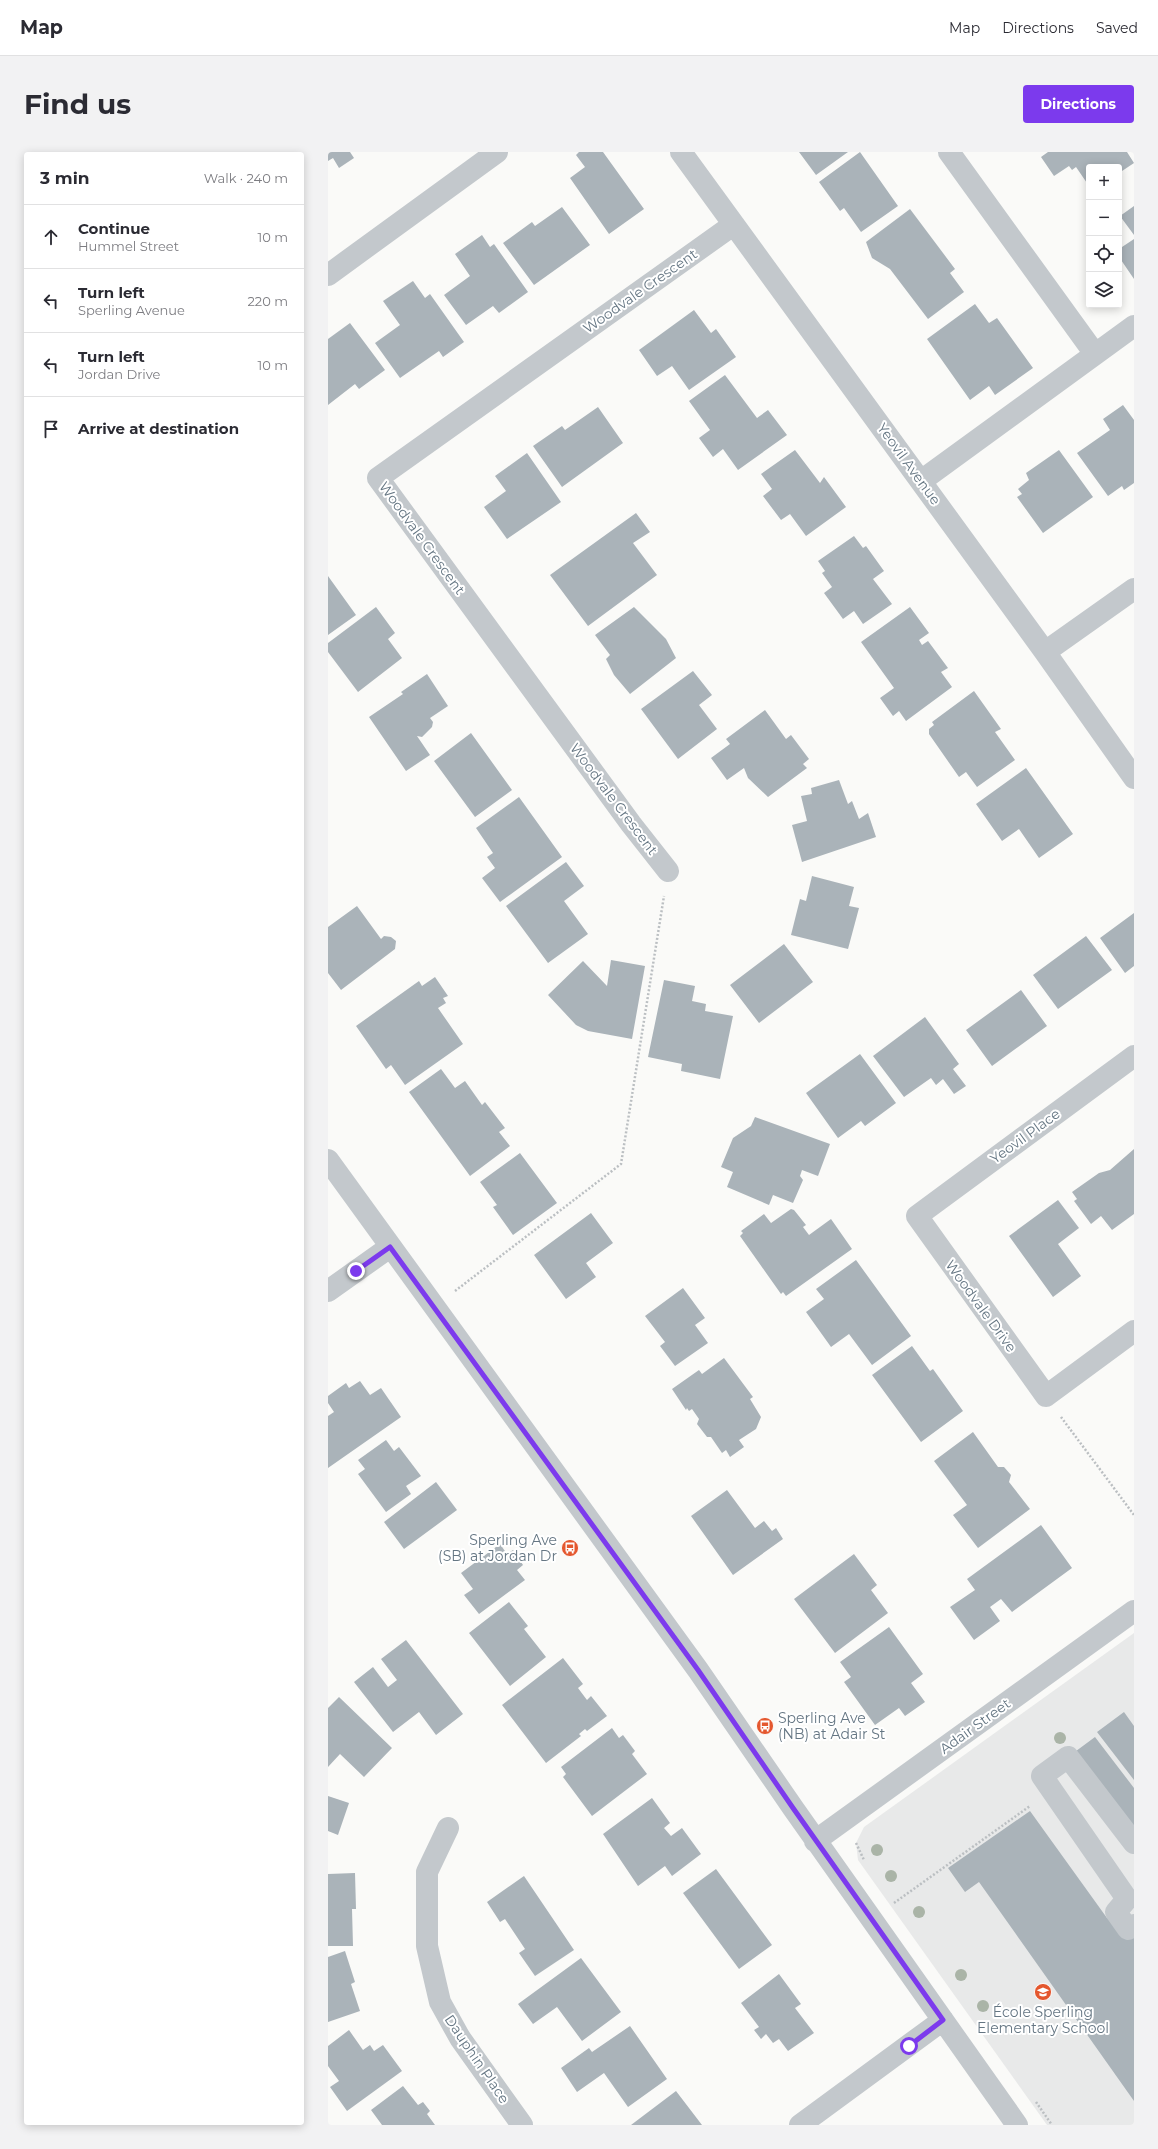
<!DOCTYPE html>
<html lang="en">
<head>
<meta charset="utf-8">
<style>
  :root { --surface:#fff; --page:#f2f2f3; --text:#2b2b33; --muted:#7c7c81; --line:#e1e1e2; --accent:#7c3aed }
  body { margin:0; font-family:Montserrat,sans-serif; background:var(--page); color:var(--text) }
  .controls { position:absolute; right:12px; top:12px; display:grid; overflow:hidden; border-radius:4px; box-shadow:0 2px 10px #0003 }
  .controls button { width:36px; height:36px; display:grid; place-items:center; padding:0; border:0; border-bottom:1px solid var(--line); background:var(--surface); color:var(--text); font:20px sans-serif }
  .stop { position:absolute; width:12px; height:12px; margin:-9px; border:3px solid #7c3aed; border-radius:50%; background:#fff }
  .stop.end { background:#7c3aed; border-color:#fff; box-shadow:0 1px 4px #0008 }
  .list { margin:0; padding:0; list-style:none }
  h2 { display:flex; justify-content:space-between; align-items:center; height:52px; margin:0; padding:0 16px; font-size:17px }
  h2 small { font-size:13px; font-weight:400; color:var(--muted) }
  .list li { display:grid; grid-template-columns:26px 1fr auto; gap:12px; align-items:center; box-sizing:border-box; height:64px; padding:0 16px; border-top:1px solid var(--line) }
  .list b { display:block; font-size:15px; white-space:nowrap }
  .list p { margin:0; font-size:13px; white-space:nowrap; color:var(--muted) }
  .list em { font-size:13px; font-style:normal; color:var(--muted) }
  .icon { flex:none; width:22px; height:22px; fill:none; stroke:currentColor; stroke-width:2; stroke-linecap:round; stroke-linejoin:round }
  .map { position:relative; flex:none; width:806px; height:1973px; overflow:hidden; border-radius:4px }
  header { display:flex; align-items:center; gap:24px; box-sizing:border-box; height:56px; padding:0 20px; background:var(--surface); border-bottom:1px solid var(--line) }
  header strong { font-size:19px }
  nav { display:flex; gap:22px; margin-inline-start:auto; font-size:14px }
  .intro { display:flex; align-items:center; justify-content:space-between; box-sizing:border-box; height:96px; padding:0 24px }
  h1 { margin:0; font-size:28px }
  .button { padding:10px 18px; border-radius:4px; background:var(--accent); color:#fff; font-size:14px; font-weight:700 }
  main { display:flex; gap:24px; padding:0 24px }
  aside { flex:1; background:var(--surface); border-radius:4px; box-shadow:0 2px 10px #0003 }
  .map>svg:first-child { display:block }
  .built { fill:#e8e9e9 }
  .building { fill:#aab3b9 }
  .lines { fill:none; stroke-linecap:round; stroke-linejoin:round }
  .path { stroke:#bbbfc2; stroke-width:2.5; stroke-dasharray:2 2; stroke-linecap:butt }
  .minor { stroke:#c3c8cc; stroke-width:22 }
  .tree { fill:#aab4a7 }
  .route { stroke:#7c3aed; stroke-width:5 }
  .labels { text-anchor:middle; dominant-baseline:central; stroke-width:4; stroke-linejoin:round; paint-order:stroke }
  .street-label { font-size:14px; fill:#657683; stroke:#fff }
  .poi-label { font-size:14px; fill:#657683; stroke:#fff; text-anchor:end }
</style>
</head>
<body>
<header>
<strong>Map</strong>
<nav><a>Map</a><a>Directions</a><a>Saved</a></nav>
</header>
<div class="intro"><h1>Find us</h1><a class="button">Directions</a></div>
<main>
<aside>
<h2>3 min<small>Walk · 240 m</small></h2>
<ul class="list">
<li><svg class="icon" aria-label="ahead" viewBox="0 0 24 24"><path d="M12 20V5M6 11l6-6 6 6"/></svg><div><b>Continue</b><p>Hummel Street</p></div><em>10 m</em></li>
<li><svg class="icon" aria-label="left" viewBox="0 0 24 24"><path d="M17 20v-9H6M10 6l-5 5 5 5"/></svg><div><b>Turn left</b><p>Sperling Avenue</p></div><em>220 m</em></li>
<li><svg class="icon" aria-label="left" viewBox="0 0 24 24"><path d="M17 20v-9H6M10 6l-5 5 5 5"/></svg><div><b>Turn left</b><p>Jordan Drive</p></div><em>10 m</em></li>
<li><svg class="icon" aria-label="arrive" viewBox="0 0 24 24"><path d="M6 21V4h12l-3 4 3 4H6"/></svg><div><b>Arrive at destination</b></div></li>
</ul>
</aside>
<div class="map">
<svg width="806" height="1973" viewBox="0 0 806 1973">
  <rect width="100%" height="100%" fill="#fafaf8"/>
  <path class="built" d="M806,1481v492h-87l-189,-265 -2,-17 8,-16z"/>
  <path class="building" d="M0,0h22l4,6 -15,10 -6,-10 -5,3z
    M251,0h24l41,57 -35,25 -39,-56 15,-11 -9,-12z
    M471,0h49l-32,23z
    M532,0l38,54 -37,26 -17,-24 -4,3 -21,-29z
    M720,0h79l7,11 -15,10v-6h-30v19l-13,-19 -4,3 -3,-4 -15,10 -13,-19z
    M806,54v29l-14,-19z
    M234,55l28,38 -56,40 -31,-42 29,-21 3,4z
    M582,57l45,60 -5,4 14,19 -36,27 -38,-50 -18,-11 -6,-16z
    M154,83l8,12 4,-3 34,48 -29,21 -6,-7 -27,19 -22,-30 26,-19 -15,-22z
    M806,87v40l-15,-22v-8z
    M85,129l12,17 5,-4 34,48 -21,15 -4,-6 -39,27 -25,-35 25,-18 -17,-24z
    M647,152l14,19 8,-5 36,50 -38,27 -6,-9 -19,14 -43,-61z
    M366,158l17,23 5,-4 20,28 -47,33 -17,-24 -15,10 -18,-26z
    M22,171l35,47 -26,19 -4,-5 -27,21v-66z
    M397,223l32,43 11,-8 19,25 -49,35 -15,-21 -10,8 -14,-19 11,-8 -21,-29z
    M795,253l11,15v63l-10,7 -2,-4 -14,10 -31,-43 33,-23 -7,-11z
    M270,255l25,36 -61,44 -29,-41 29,-20 3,4z
    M467,298l25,33 4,-6 22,30 -40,29 -16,-22 -9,6 -18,-24 9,-7 -11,-15z
    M731,298l34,47 -50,36 -26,-36 5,-3 -4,-5 11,-9 -3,-7z
    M199,301l34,49 -54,37 -23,-32 22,-16 -11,-15z
    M308,361l14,19 -17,11 24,32 -69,51 -38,-51z
    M526,384l9,12 3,-2 18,25 -11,8 19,25 -29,20 -9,-13 -11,8 -19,-26 8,-6 -10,-14 3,-2 -7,-10z
    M0,424l28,39 -28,20z
    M48,455l19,26 -7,6 14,19 -44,34 -30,-40v-9z
    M306,455l32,32 10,19 -46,36 -16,-19 -8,-16 4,-4 -15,-20z
    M582,455l19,26 -10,7 3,5 6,-4 20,27 -7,4 11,15 -46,34 -7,-10 -6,5 -13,-18 14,-10 -33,-46z
    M365,519l19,24 -13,10 18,24 -39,30 -37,-50z
    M99,522l21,32 -18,12 3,4 -1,5 -10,10 -5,-1 13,19 -24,16 -37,-54 34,-23 -2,-2z
    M646,539l27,38 -6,3 20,28 -38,27 -11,-15 -7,5 -30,-43v-5l5,-4 -2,-3z
    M437,558l21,29 5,-4 18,24 -6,5 4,4 -39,29 -20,-19 -4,-10 -17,12 -16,-22 19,-14 -4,-5z
    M143,581l41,57 -37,27 -41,-56z
    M698,616l47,66 -34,24 -20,-29 -17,12 -26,-37z
    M511,628l9,24 4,-3 7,18 9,-6 8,24 -74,25 -10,-37 15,-4 -6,-25 11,-2 -1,-6z
    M191,645l43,60 -62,45 -18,-24 13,-10 -8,-11 6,-4 -17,-25z
    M238,710l18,24 -20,15 24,33 -40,29 -42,-57z
    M484,724l42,11 -5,19 10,2 -11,41 -57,-14 9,-36 6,2z
    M29,754l24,33 3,-3 7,1 5,4 -1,8 -54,41 -13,-17v-46z
    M806,761v53l-9,7 -25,-35z
    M758,784l26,34 -54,39 -25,-34z
    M456,792l29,38 -54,41 -29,-38z
    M283,808l34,6 -13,73 -44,-8 -12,-6 -28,-30 35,-34 24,25z
    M107,825l13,19 -5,2 3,5 -8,5 25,36 -58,41 -14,-20 -5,4 -30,-43 63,-45 3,5z
    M336,828l31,6 -3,15 14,3 -1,7 28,5 -13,63 -39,-8 1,-7 -34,-7z
    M693,838l26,36 -55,40 -26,-36z
    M597,865l34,47 -6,5 13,17 -12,8 -11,-15 -7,6 -5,-7 -27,19 -31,-41z
    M532,902l36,49 -31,23 -4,-5 -23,17 -32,-45z
    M113,917l14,19 10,-7 17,24 3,-3 20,26 -6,4 11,14 -40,30 -61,-84z
    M427,965l75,27 -12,32 -16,-6 -2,6 3,4 -10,23 -20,-8 -4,10 -42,-18 6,-15 -12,-5 12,-29 18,-12z
    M806,997v65l-22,16 -11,-14 -10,8 -17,-23 3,-2 -5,-7 27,-19 11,-3z
    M192,1001l37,50 -44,32 -20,-28 4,-2 -17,-23z
    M730,1048l21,28 -21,16 23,32 -28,21 -44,-61z
    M463,1057l3,1 12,15 -3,2 6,8 22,-16 21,30 -66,47 -3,-4 -2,2 -41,-58 3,-3 -2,-2 23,-17 7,9z
    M263,1061l22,30 -27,20 10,14 -30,22 -32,-44z
    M528,1108l55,76 -39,29 -23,-31 -18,13 -25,-35 18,-13 -8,-10z
    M355,1136l22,30 -10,7 13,18 -33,23 -15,-20 5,-4 -20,-26z
    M584,1194l18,25 3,-2 30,42 -42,31 -49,-67z
    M396,1206l29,39 -3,2 11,18 -5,12 -17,11 5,7 -14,10 -4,-7 -4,3 -11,-16h-4l-10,-13 2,-5 -7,-10 -3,2 -2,-3 -1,2 -14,-21 27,-19 3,4z
    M32,1229l10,14 11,-7 20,29 -73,51v-52l6,-4 -6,-9v-7l18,-13 3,5z
    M645,1280l25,35h6l7,8 -2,7 21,27 -52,39 -25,-33 14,-10 -33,-44z
    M58,1288l8,11 5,-4 22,29 -15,10 5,8 -25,18 -28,-38 7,-5 -7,-9z
    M108,1330l21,28 -53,39 -20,-27z
    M399,1338l28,38 9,-7 8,10 4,-3 7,11 -50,36 -42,-59z
    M713,1373l31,43 -60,44 -11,-13 -11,8 10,14 -26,19 -24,-33 25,-17 -8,-11z
    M172,1392l7,10 6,-4 10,15 -6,5 8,10 -46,34 -15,-19 9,-6 -12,-16z
    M526,1402l23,31 -6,5 17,23 -53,40 -41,-54z
    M181,1450l19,24 -4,3 22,28 -36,29 -41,-53z
    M561,1475l34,47 -12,9 14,19 -20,14 -6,-8 -24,17 -31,-43 7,-5 -11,-15z
    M78,1488l57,74 -27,21 -17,-23 -26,20 -39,-50 19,-15 15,20 9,-7 -16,-21z
    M235,1506l20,26 -5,4 9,12 4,-4 16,20 -20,15 -2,-2 -6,5 2,2 -35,27 -44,-58z
    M11,1545l53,51 -28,29 -24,-23 -12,13v-59z
    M796,1560l10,14v54l-37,-48z
    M284,1576l7,10 4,-3 12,16 -3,3 15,20 -55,42 -29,-39 3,-3 -5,-7z
    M767,1585l39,51v55l-66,-86z
    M0,1644l21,7 -11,32 -10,-4z
    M324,1646l18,25 -6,5 7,8 11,-8 19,26 -29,22 -7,-10 -27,20 -35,-52z
    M702,1659l77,107 27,7v176l-155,-219 -14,10 -17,-24z
    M388,1717l56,76 -33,24 -56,-76z
    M27,1721l1,36h-4l1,37h-25v-72z
    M196,1724l50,74 -39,26 -16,-23 6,-4 -20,-30 -5,3 -13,-20z
    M17,1799l10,31 -4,2 9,27 -32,11v-65z
    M253,1806l40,54 -39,29 -25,-34 -24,17 -15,-20z
    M451,1822l22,30 -6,4 19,25 -26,18 -9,-12 -6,4 -7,-9 -5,5 -7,-9 5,-3 -18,-24z
    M302,1874l37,53 -39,28 -24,-34 -27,19 -16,-24 28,-20 3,4z
    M21,1878l14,20 7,-5 4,6 9,-6 19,26 -55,40 -17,-24 9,-6 -11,-15v-20z
    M75,1934l15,19 5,-3 7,9 -3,3 8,11h-53l-11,-15z
    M348,1939l26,34h-71z"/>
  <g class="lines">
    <path class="path" d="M127,1139l166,-127 43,-268
      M733,1265l73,98
      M528,1691l8,17
      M566,1751l136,-97
      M708,1950l16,23"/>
    <path class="minor" d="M353,0l364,500 89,126
      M621,0l146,202
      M0,123l169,-123
      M593,329l213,-155
      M717,500l89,-63
      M340,719l-37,-47 -253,-346 355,-253
      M806,904l-217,160 129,180 88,-65
      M0,1008l370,510 95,138 224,317
      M0,1139l62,-44
      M120,1676l-21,44v74l13,56 20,36 62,87
      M487,1689l319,-230
      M806,1691l-66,-86 -26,19 85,123 -11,13 12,17 6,-4
      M472,1973l143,-105"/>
  </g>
  <g class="tree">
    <circle cx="732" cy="1586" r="6"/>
    <circle cx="549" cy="1698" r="6"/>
    <circle cx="563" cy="1724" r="6"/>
    <circle cx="591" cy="1760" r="6"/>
    <circle cx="633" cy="1823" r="6"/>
    <circle cx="655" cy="1854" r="6"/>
  </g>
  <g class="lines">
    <path class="route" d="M28,1119l34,-24 308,423 95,138 150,212 -34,26"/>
  </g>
  <defs>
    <g id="bus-disc" transform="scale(0.9)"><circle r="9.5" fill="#e4572e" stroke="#fff"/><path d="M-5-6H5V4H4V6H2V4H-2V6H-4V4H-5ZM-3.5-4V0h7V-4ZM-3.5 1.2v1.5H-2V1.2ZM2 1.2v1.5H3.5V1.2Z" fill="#fff"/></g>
    <g id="school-disc" transform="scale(0.9)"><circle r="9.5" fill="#e4572e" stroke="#fff"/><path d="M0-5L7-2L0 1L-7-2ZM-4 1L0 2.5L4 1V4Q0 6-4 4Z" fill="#fff"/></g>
  </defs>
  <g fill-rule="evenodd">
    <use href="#bus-disc" x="242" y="1396"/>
    <use href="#bus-disc" x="437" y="1574"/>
    <use href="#school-disc" x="715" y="1840"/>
  </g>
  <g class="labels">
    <g class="street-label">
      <text transform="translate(312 139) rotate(-35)">Woodvale Crescent</text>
      <text transform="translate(581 312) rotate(54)">Yeovil Avenue</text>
      <text transform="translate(94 386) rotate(54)">Woodvale Crescent</text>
      <text transform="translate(286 647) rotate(53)">Woodvale Crescent</text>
      <text transform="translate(697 984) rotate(-36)">Yeovil Place</text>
      <text transform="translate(653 1154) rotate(54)">Woodvale Drive</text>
      <text transform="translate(647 1574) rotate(-36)">Adair Street</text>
      <text transform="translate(149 1907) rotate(56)">Dauphin Place</text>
    </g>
    <g class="poi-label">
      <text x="229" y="1388">Sperling Ave<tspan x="229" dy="16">(SB) at Jordan Dr</tspan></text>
      <text x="450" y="1566" text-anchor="start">Sperling Ave<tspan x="450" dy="16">(NB) at Adair St</tspan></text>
      <text x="715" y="1860" text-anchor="middle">École Sperling<tspan x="715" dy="16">Elementary School</tspan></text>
    </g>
  </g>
</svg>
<div class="controls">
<button>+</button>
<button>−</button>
<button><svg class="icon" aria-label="locate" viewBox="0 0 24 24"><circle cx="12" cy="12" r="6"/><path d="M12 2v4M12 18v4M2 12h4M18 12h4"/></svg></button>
<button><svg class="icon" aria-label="layers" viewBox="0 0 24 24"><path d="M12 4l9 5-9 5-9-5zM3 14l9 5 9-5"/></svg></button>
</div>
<div class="stop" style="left:581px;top:1894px"></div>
<div class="stop end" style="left:28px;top:1119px"></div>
</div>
</main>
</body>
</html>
